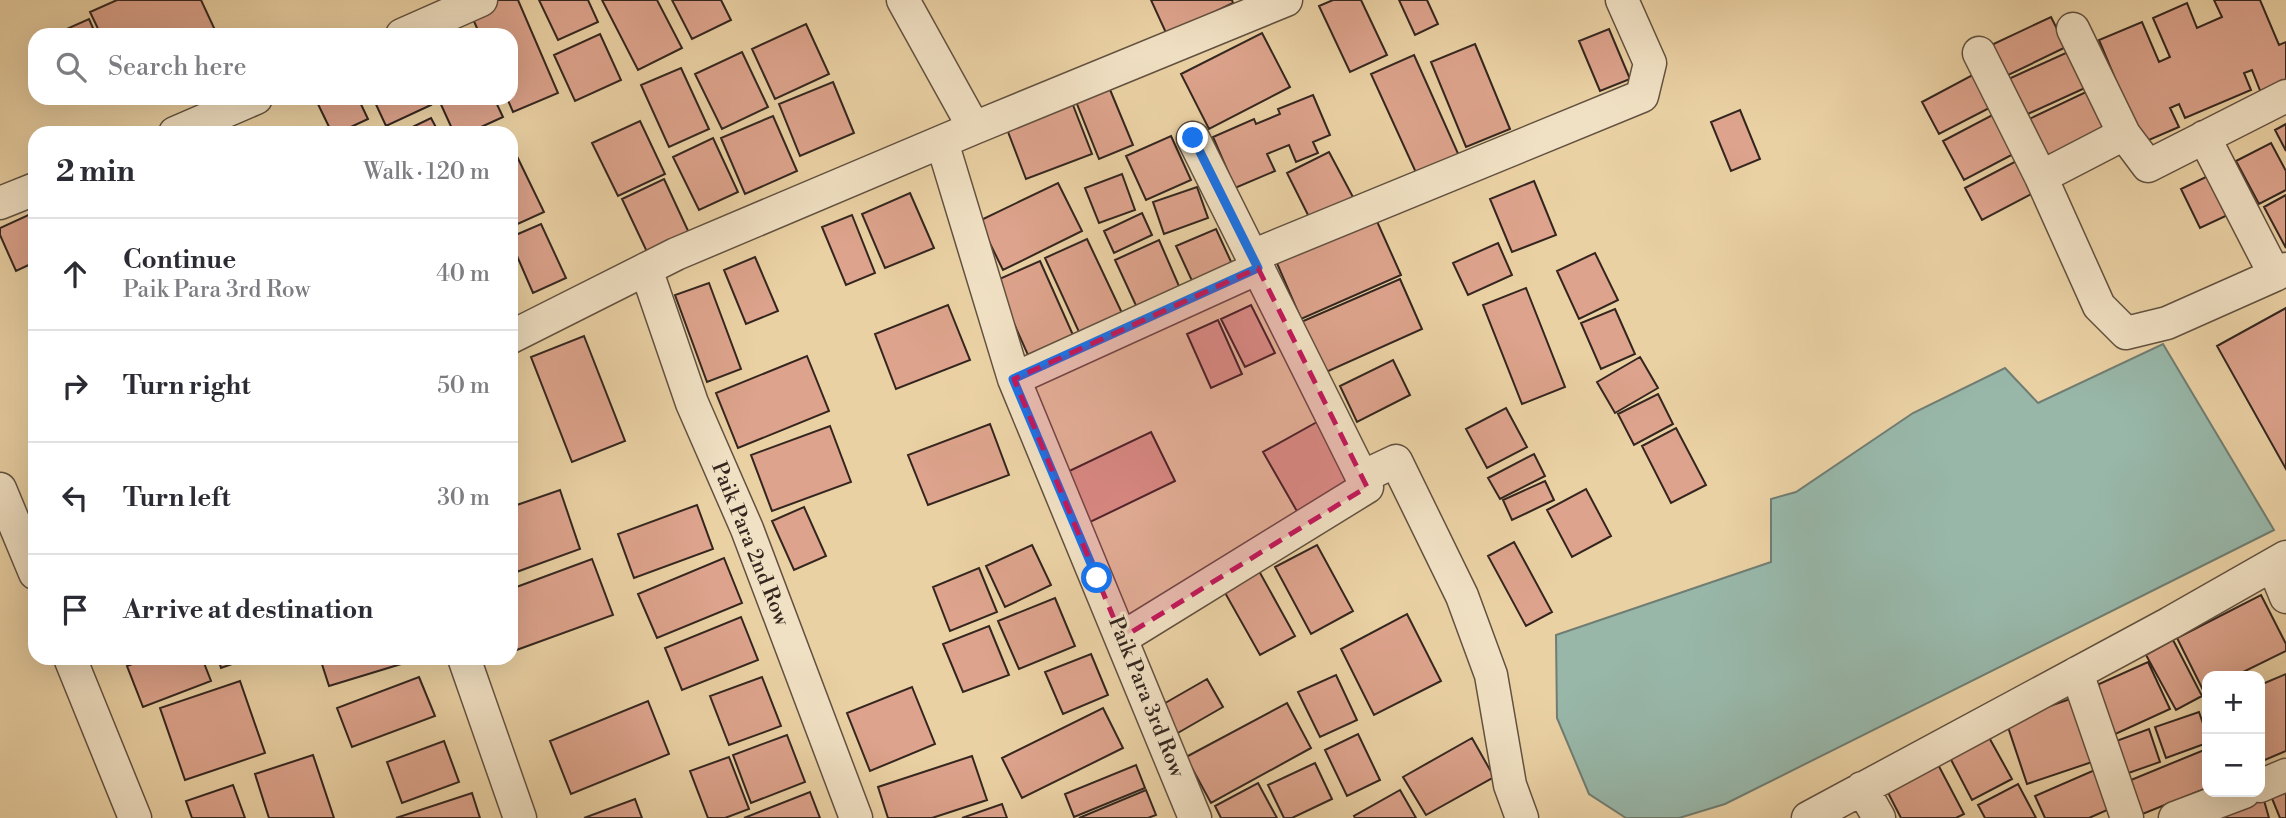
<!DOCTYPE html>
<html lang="en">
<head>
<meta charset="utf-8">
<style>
  :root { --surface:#fff; --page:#f7f7f7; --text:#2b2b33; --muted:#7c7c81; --line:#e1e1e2 }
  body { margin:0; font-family:"Libre Bodoni",serif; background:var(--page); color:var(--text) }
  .controls { position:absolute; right:21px; bottom:21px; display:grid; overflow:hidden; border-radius:14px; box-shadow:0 7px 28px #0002 }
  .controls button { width:63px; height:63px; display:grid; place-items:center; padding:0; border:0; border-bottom:2px solid var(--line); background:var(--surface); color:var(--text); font:35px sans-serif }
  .stop { position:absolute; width:21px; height:21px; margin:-16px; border:5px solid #1a73e8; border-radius:50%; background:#fff }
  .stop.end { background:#1a73e8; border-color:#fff; box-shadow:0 2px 7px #0008 }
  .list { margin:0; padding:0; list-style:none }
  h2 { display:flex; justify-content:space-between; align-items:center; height:91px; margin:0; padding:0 28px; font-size:30px }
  h2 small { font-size:23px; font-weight:400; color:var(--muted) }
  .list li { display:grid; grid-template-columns:46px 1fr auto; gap:21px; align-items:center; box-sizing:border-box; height:112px; padding:0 28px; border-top:2px solid var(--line) }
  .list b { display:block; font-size:26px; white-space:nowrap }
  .list p { margin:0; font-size:23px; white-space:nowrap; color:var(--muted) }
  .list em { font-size:23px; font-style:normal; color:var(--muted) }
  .icon { flex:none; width:38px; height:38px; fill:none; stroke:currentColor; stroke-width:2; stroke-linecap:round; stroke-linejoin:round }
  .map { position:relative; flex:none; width:2286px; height:818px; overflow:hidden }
  .search { position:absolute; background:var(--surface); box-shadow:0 7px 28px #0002; left:28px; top:28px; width:490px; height:77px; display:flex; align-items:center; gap:18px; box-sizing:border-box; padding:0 24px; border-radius:21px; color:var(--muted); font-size:26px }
  .panel { position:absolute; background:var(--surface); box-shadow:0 7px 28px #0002; left:28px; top:126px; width:490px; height:539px; border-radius:21px }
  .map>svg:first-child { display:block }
  .water { fill:#98b7a9; stroke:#707d72; stroke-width:2 }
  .building { fill:#dda38c; stroke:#34261f; stroke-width:2 }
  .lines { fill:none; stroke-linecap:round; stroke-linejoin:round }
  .minor-casing { stroke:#625140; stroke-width:35 }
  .minor { stroke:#f1e1c4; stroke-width:32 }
  .route { stroke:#1a73e8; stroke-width:9 }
  .marked { fill:#c2185b; fill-opacity:0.2; stroke:#c2185b; stroke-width:5; stroke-dasharray:14 9; stroke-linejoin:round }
  .labels { text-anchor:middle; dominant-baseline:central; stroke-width:6; stroke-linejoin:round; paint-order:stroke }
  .street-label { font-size:21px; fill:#34261f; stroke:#f1e1c4 }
</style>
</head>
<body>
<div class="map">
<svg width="2286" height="818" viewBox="0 0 2286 818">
  <rect width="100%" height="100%" fill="#ead1a4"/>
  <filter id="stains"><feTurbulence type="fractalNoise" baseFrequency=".00286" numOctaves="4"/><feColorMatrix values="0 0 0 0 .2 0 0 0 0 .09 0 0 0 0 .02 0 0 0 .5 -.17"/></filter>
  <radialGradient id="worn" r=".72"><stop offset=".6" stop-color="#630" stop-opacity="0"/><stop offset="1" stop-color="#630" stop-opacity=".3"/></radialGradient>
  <path class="water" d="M2163,344l111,186 -549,274 -46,14h-53l-37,-24 -32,-76 -1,-83 215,-73v-63l25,-7 117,-79 92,-45 33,35z"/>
  <path class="building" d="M117,0h84l14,30 -10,5h-104l-11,-23z
    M493,0h25l40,93 -45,19 -6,-14h4v-63h-31l-11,-25z
    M539,0h49l10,22 -40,18z
    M602,0h55l25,48 -44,22z
    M672,0h49l10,20 -39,19z
    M1151,0h81l1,3 -66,32z
    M1333,0h28l26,55 -37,17 -31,-66z
    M1399,0h28l11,24 -23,11z
    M2214,0h46l19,45 7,-3v41l-25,10 -9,-23 -8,3 7,17 -66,28 -6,-14 -9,4 9,19 -37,16 -43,-103 43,-18 17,40 11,-5 -17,-39 34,-15 10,25 25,-11z
    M2051,17l15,30 -66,32 -15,-31z
    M89,19l7,16h-33l-1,-4z
    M806,24l23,50 -54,25 -23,-50z
    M1609,29l21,50 -30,12 -21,-50z
    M1262,33l28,54 -81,42 -28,-55z
    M600,34l21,46 -46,21 -21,-46z
    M1475,44l35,85 -44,18 -35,-85z
    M742,52l26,55 -46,22 -27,-55z
    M2068,52l17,36 -66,30 -17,-36z
    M1414,55l46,103 -42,19 -47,-103z
    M681,68l28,61 -40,18 -28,-62z
    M1980,71l17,33 -58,30 -17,-32z
    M1106,80l27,65 -34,14 -26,-65z
    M833,82l21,51 -54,23 -21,-52z
    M2088,91l22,44 -66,31 -21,-44z
    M1313,95l17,40 -17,7 5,11 -22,9 -7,-17 -22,9 8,17 -40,17 -22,-51 41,-18 2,5 24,-10 -2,-5z
    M315,98h43l10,21 -30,14h-6z
    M373,98h54l4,7 -45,21z
    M438,98h56l9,19 -35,16h-14z
    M1071,100l21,54 -66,25 -21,-55z
    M1740,110l20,49 -29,12 -20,-49z
    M2000,111l21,39 -57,30 -21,-39z
    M773,116l24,55 -52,23 -24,-56z
    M431,118l8,15h-39z
    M640,121l25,53 -47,22 -26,-53z
    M2286,124v27l-11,-21z
    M1171,136l20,44 -45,20 -20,-44z
    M713,138l25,54 -39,18 -26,-53z
    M2271,143l15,28v19l-27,14 -23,-43z
    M511,144l33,68 -33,15z
    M1329,152l24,45 -43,22 -23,-46z
    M2024,157l17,32 -59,31 -17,-32z
    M1122,174l13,36 -36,13 -14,-35z
    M2212,174l20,39 -32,15 -19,-39z
    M664,179l26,56 -42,19 -26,-55z
    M1534,181l22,54 -44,17 -22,-53z
    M1058,183l24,48 -79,39 -24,-49z
    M1197,187l11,31 -44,16 -11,-32z
    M910,193l24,55 -49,20 -23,-54z
    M2286,195v53l-22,-41z
    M35,212v50l-19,9 -16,-36v-7z
    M1142,213l10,22 -38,18 -10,-22z
    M852,215l23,58 -29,12 -24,-58z
    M1375,217l26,58 -100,44 -25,-58z
    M541,224l25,54 -33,15 -22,-51v-5z
    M1216,229l17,37 -40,17 -17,-37z
    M1087,239l35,74 -43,19 -34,-74z
    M1159,240l23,53 -43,19 -24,-52z
    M1498,243l14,32 -44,20 -15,-32z
    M1595,253l23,47 -39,19 -22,-48z
    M755,257l23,54 -32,13 -22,-54z
    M1040,261l33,74 -45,20 -33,-74z
    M1400,279l22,50 -98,44 -23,-51z
    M709,283l32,86 -34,13 -32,-87z
    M1526,288l39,99 -43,17 -39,-99z
    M948,305l22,55 -74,29 -21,-55z
    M1251,305l24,48 -30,14 -24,-48z
    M2286,308v161l-69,-123z
    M1615,309l20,45 -34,15 -20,-46z
    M1218,320l24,54 -31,14 -24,-54z
    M584,336l41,105 -53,21 -41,-105z
    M807,356l22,55 -91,37 -22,-55z
    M1640,357l18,31 -43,25 -18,-31z
    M1393,360l17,35 -53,27 -17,-36z
    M1658,394l15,30 -39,21 -16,-31z
    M1506,408l21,39 -40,21 -21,-39z
    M1317,422l35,61 -54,30 -35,-61z
    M990,424l19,51 -81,30 -20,-50z
    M830,426l21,56 -79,29 -21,-56z
    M1676,428l30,57 -35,18 -29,-57z
    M1151,432l24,49 -89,43 -23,-50z
    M1534,454l11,22 -45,23 -12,-21z
    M1545,481l9,19 -42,20 -9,-20z
    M1586,489l25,47 -39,21 -25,-47z
    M560,490l20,59 -69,25v-67z
    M697,505l16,44 -79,29 -16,-44z
    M804,507l22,49 -32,14 -22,-49z
    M1514,542l38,70 -26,14 -38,-70z
    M1032,545l19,40 -46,22 -19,-41z
    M1317,545l36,66 -42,23 -36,-67z
    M724,558l18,45 -85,35 -19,-44z
    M592,559l21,56 -102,37v-63z
    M979,568l18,44 -47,19 -17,-44z
    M1259,571l36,65 -35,19 -36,-64z
    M2261,595l25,49v7l-51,25h-28v14l-3,2 -27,-54z
    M1055,598l20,48 -56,23 -21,-48z
    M1407,614l34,67 -67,34 -33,-66z
    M741,617l17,43 -76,30 -17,-42z
    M989,626l20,49 -46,17 -20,-48z
    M2173,640l29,56 -26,14 -30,-55z
    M1091,654l17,41 -45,19 -18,-42z
    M148,658h54l9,23 -68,26 -16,-41z
    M218,658h31l-28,10z
    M320,658h90l1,3 -82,25z
    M2148,662l22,47 -59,27 -23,-47z
    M2286,674v77l-26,11v-77z
    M1336,675l21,45 -37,17 -22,-45z
    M419,677l16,39 -83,31 -15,-39z
    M762,677l19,49 -52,19 -19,-49z
    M1207,679l16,28 -47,27 -16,-28z
    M240,681l25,72 -80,27 -25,-72z
    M912,687l23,57 -65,27 -23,-58z
    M2073,698l22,63 -68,23 -21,-63z
    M648,701l21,53 -98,40 -21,-53z
    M1287,703l24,45 -100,55 -25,-46z
    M1103,708l20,40 -101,50 -20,-40z
    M2199,712l8,23v8l-41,15 -11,-31z
    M2149,729l11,33 -40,14 -12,-32z
    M1986,732l26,47 -40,21 -25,-48z
    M1358,734l22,46 -33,16 -22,-46z
    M787,735l18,47 -54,21 -18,-48z
    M1472,738l22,39 -68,38 -23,-38z
    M444,741l15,41 -57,21 -15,-41z
    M2204,750l3,8v30l-67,27 -14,-33z
    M313,755l21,63h-65l-14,-44z
    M1933,755l31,59 -8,4h-55l-19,-37z
    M972,756l15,44 -55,18h-44l-10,-31z
    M729,757l20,52 -24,9h-17l-18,-47z
    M1315,763l17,36 -40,19h-8l-16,-33z
    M1136,765l9,23 -71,29 -9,-23z
    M2097,769l17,38 -25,11h-44l-10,-22z
    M1258,783l19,35h-56l-6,-12z
    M2018,784l18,34h-51l-7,-13z
    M233,785l12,33h-53l-6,-17z
    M2286,789v29h-6l-9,-22z
    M1146,790l10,25 -8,3h-69z
    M1400,790l16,28h-61l-1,-2z
    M810,792l10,26h-76z
    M472,793l8,25h-84z
    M2263,797l6,21h-43l-2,-8z
    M635,799l7,19h-58z
    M1002,804l5,14h-45z"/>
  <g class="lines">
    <g class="minor-casing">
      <path id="minor" d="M903,0l71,128
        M2073,29l51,105 24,32 138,-70
        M402,35l79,-35
        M1979,53l62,124 58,129 27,27 41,-10 108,-48
        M175,133l81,-35
        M2204,137l71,138 11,-6
        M942,142l72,237 181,439
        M2041,177l83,-43
        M0,203l35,-14
        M1252,256l390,-160 8,-33 -28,-63
        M646,269l46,134 55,126 109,289
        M511,337l165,-83 298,-126 312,-128
        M1014,379l244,-111
        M1362,477l34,-16 66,135 29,79 19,110 12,33
        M0,489l35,84
        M2273,565l13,32
        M1122,638l245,-151 -174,-349
        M70,658l65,160
        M464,658l56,160
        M2077,673l50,145
        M2260,786l26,-11
        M1862,788l17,30
        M1808,818l362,-195 116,-66
        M2175,818l69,-26"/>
    </g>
    <use href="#minor" class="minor"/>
  </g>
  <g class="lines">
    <path class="route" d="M1097,578l-84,-199 245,-111 -65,-130"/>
  </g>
  <path class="marked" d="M1258,268l109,219 -245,151 -108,-259z"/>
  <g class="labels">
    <g class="street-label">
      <text transform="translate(750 544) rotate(68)">Paik Para 2nd Row</text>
      <text transform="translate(1146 697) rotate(68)">Paik Para 3rd Row</text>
    </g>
  </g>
  <rect width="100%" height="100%" filter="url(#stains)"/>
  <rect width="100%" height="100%" fill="url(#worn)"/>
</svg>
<div class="controls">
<button>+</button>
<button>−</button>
</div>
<div class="stop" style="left:1097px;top:578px"></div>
<div class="stop end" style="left:1193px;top:138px"></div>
<div class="search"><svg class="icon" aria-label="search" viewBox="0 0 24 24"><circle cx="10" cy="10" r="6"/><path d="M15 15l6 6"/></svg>Search here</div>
<section class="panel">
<h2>2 min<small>Walk · 120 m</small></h2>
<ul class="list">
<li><svg class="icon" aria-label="ahead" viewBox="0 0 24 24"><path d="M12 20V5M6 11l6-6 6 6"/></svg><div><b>Continue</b><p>Paik Para 3rd Row</p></div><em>40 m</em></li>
<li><svg class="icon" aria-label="right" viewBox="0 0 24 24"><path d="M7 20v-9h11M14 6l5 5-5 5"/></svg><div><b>Turn right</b></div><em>50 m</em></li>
<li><svg class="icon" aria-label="left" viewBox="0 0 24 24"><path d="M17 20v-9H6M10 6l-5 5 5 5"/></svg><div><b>Turn left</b></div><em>30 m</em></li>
<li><svg class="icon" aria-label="arrive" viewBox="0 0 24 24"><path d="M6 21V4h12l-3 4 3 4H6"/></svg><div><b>Arrive at destination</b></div></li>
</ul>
</section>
</div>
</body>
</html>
